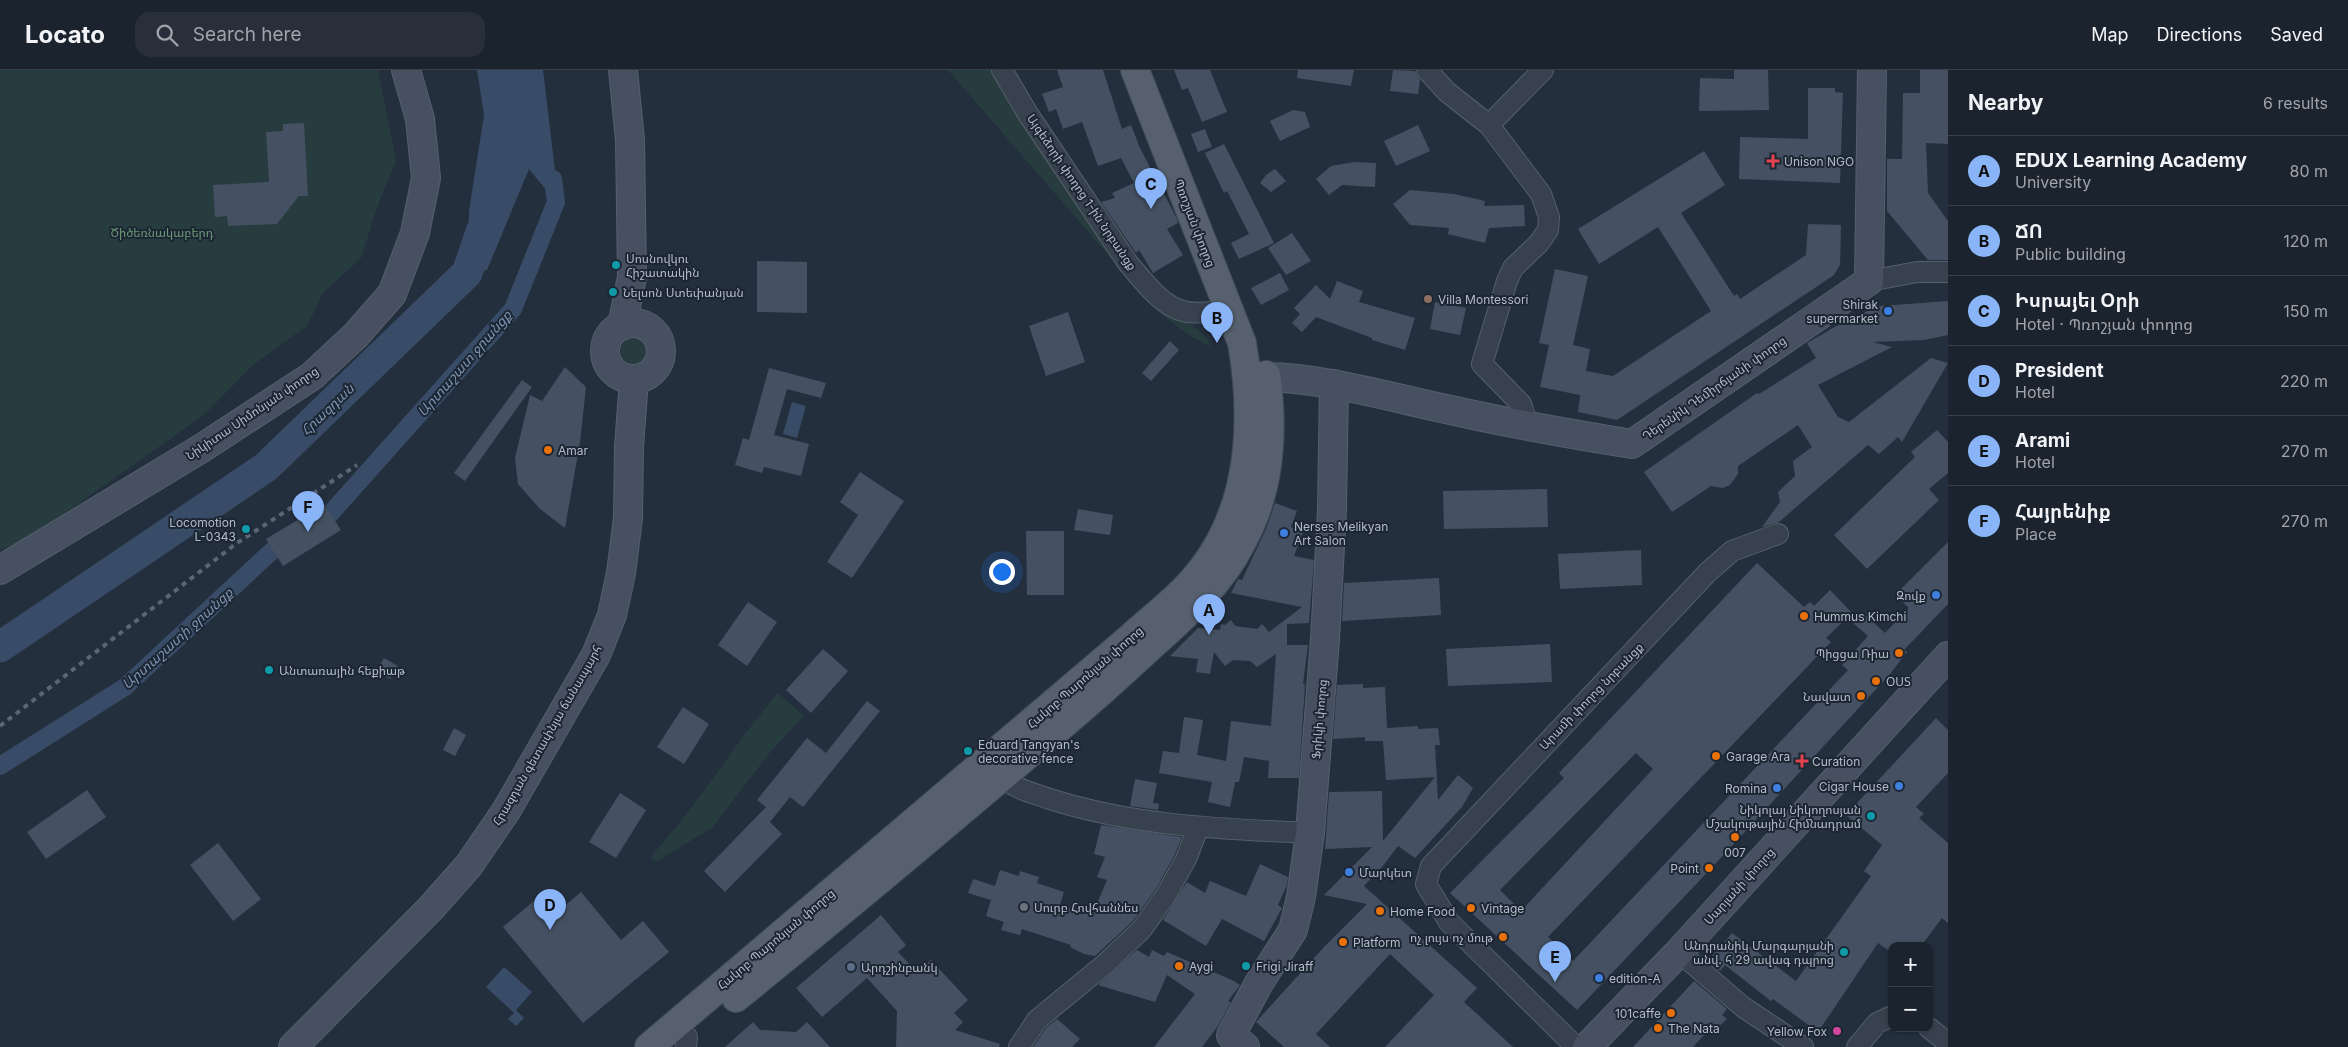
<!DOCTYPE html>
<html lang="en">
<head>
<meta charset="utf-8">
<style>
  :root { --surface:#1b232e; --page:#282f3a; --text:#f1f3f6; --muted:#a0a4aa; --line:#39404a; --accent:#8ab4f8 }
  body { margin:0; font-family:Inter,"Noto Sans Armenian",sans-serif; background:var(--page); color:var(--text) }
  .controls { position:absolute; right:15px; bottom:15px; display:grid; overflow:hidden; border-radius:10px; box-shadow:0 1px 4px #0004 }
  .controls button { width:45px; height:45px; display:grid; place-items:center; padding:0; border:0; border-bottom:1px solid var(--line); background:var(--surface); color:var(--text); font:25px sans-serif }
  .you { position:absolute; left:1001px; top:501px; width:18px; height:18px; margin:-12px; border:4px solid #fff; border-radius:50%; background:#1a73e8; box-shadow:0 0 0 8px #1a73e833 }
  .badge { display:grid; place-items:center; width:32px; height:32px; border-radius:50%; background:var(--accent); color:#111; font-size:16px; font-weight:700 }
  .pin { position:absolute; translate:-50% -41px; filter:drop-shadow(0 1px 2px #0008) }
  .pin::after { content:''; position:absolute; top:26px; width:18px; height:15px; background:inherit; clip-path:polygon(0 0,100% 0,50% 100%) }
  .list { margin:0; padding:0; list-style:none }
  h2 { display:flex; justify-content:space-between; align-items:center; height:65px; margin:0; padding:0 20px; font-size:21px }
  h2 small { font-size:16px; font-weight:400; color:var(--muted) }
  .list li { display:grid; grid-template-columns:32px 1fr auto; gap:15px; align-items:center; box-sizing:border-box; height:70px; padding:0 20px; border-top:1px solid var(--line) }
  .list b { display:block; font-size:19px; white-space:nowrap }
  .list p { margin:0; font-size:16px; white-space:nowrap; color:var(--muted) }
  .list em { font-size:16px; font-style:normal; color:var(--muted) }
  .icon { flex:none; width:28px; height:28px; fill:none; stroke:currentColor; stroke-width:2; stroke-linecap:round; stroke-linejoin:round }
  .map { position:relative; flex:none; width:1948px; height:977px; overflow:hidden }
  header { display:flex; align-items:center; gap:30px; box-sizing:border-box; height:70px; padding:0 25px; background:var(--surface); border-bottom:1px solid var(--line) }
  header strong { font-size:24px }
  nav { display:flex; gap:28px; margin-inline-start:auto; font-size:18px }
  .search { width:350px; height:45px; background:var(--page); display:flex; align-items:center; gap:12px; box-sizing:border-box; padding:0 18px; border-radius:15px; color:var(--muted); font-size:19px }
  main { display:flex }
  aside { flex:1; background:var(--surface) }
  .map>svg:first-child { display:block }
  .green { fill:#263c3f }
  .water { fill:#394c67 }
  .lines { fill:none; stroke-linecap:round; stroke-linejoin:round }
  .canal { stroke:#394c67; stroke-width:18 }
  .river { stroke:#394c67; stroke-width:31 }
  .building { fill:#455162; fill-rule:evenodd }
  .street-casing { stroke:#565f6c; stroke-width:22 }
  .secondary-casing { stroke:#565f6c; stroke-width:30 }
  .primary-casing { stroke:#414a57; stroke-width:30 }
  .street { stroke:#38414e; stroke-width:20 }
  .secondary { stroke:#465061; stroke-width:28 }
  .primary { stroke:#56606e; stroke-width:28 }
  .rail { stroke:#5a6575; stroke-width:4; stroke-dasharray:5 5; stroke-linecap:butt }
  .health-dot { fill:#e0444e; stroke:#1d2633; stroke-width:2 }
  .culture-dot { fill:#0f9aa8; stroke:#1d2633; stroke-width:2 }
  .education-dot { fill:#8d6e63; stroke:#1d2633; stroke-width:2 }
  .shop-dot { fill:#3f7fe0; stroke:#1d2633; stroke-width:2 }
  .food-dot { fill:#e8710a; stroke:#1d2633; stroke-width:2 }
  .worship-dot { fill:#6b7280; stroke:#1d2633; stroke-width:2 }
  .service-dot { fill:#5c6f8a; stroke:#1d2633; stroke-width:2 }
  .hotel-dot { fill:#d1479c; stroke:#1d2633; stroke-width:2 }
  .labels { text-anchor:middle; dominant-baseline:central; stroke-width:4; stroke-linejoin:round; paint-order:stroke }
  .poi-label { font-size:12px; fill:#b4bcc9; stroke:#1d2633; text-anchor:start }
  .street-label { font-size:12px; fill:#b4bcc9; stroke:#1d2633 }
  .park-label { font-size:12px; fill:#6b9a76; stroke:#1d2633 }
  .water-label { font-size:14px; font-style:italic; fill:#7c92b1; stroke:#1d2633 }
</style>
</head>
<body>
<header>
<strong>Locato</strong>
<div class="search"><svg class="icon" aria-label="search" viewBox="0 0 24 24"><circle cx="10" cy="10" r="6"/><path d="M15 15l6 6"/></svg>Search here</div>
<nav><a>Map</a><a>Directions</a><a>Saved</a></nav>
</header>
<main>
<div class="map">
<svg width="1948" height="977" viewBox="0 0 1948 977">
  <rect width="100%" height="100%" fill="#242f3e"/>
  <path class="green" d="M0,0h378l18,90 -18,45 -17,53 -38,35 -16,33 -54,39 -49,50 -173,122 -31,13z
    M948,0h43l27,45 170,207 18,15 5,10 -21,-11 -34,-26z
    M621 281a13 13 0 1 1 26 0a13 13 0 1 1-26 0Z
    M778,623l26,23 -33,35 -58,76 -55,34 -6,-1v-5c47,-51 81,-110 126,-162z"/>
  <path class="water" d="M477,0h66l13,109v23l-27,-33 -42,101 -20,3 2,-62 15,-96z
    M792,332l14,4 -9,32 -14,-4z
    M504,897l28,25 -16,18 8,8 -8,8 -8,-7 6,-6 -28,-26z"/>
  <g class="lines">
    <path class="canal" d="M330,444l183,-205 43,-107 -3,-23
      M0,696l125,-79 148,-137"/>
    <path class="river" d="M0,577l266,-180 201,-194 14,-41"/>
  </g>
  <path class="building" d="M1057,0h46l19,59 9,-4 9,23 37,71 1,4 -11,6 16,26 -30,18 -14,-23 -3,3 -35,-51 14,-4 -3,-5 22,-10 -13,-25 -23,8 -16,-44 -19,7 -7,-20 -7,3 -7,-18 21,-7z
    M1174,0h36l17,42 -25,10 -14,-34 -6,2z
    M1298,0h56l-3,16 -54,-8z
    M1393,0l22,1 5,9 -2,14 -28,-3z
    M1734,0h34l1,40 -70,1 1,-33 34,1z
    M1920,0h28v74l-22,-1 2,50 20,28v39h-20l-41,-49v-52h15l1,-66h17z
    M1808,18h27v4l8,1 -3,90 -101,-4 1,-42 68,2z
    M1293,40l12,2 5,15 -30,14 -10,-20z
    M304,53l4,73h-9l-22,28 -49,2 -1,-10 -12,1 -2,-32 56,-3 -3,-50 17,-1v-7z
    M1418,55l12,26 -34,15 -12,-25z
    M1205,59l7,18 -14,5 -7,-18z
    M1224,74l50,99 -35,16 -8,-16 18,-9 -22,-43 -3,2 -19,-40z
    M1704,81l21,34 -44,28 53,83 3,-2 3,5 66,-44 2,-31 33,1 -1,40 -6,10 -217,145 -39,-8 2,-17 -40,-8 9,-42 -10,-2 16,-74 33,7 -15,69 17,4 -4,22 27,5 98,-65 -53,-84 -59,37 -21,-35z
    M1355,92l21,1 -1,24 -33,-2 -13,10 -13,-16 15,-13z
    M1275,99l11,12 -15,11 -11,-9 6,-8z
    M1410,120l44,4 31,7 -1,5 40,-1 1,21 -36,2 -4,15 -37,-9 1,-6 -39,-3 -17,-21z
    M1292,163l19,28 -25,14 -18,-27z
    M757,191l50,1v51l-50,-1z
    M1280,203l9,17 -28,15 -10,-17z
    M1337,211l26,10 -4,11 56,16 -10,32 -33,-10v-2l-56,-21 -14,15 -10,-9 8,-9 -6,-6 22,-23 14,14z
    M1948,231v34l-24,5 -51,2 19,5 -74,38 20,32 11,5 82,-64 17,5 -46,79 -4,-5 -19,17 -11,-9 -89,77 -17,5 18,-25 -2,-10 17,-16 -2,-15 19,-14 -14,-22 -60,41v8l-8,11 -7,3 -12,-2 -39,26 -28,-40 113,-79 2,1 57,-36 -9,-15 45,-26 29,-11z
    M1435,232l31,6 -6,27 -30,-6z
    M1068,242l17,50 -39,14 -17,-50z
    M1170,271l9,9 -28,31 -9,-8z
    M565,297l21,20 -6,55 -15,86 -25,-19 -22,-25 -3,-26 15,-63 12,6z
    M769,298l57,15 -5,15 -34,-9 -13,46 35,9 -8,32 -37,-9 -2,6 -27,-8 8,-27 6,2z
    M522,310l10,7 -67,94 -11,-8z
    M1937,360l11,12v31l-19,16 10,11 -72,69 -33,-34 81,-78 -4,-5z
    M860,402l44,29 -52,77 -25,-16 31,-47 -18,-13z
    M1547,419l1,38 -104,2 -1,-38z
    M1275,433l22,8 -6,16 12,5 -9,24 20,4 -5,63 -22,1v21h21l-5,39h2l-6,94h-31l1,-17 -25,-4 -5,25h-4l-5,25 -22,-5 4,-20 -53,-9 4,-22 16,2 5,-36 19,3 -6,35 29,6 5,-40 40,5 5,-72 -19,13 -7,-6 -17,-1 -8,6 -11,-14 -4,22 -14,-2 2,-13 -28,-3 28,-28 22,2 1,-6 4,1 6,-5 4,6 22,3 5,-5 7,8 33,-25 -71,-14 7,-14 4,1 24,-51z
    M324,434l17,26 -58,36 -17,-27z
    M1078,439l35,6 -3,20 -36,-5z
    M1026,461h38v64h-37z
    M1948,472v62l-44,46 3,2 -17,22 -173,188 -140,148 -127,-117 114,-115 -5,-5 198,-210 47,44 6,-5 4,4 16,-16 22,23 -26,25 5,4 -283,295 25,24 275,-291 -6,-5 26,-29 -15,-13 10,-10 22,20 24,-25 -14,-13zM1636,683l17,16 -132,142 -21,-21z
    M1641,480l1,35 -82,4 -2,-35z
    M1439,508l2,37 -99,6 2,-38z
    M748,532l29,20 -30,44 -29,-21z
    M1550,574l2,38 -104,4 -2,-37z
    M823,579l25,22 -37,42 -25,-23z
    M384,588l14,8 -8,13 -14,-8z
    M1363,614v4l22,-1 2,41 31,-2v3l20,-1 2,17h-5l3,55 20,-25 15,13 -11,19 -47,51 -17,-12 -16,21 -18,19 113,102 -13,14 49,45h-128l49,-52 -44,-41 -74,80 14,13h-46l-28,-25 68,-75 43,-43 -43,-9 48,-48 -47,2 4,-57 53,-1 1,50 52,-64 -49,3 -3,-39h-18v-4l-32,2 4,-54z
    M867,631l13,10 -77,96 -13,-10 -20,25 12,12 -57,58 -21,-21 62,-64 -9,-7 50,-62 19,15z
    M683,637l26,17 -25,40 -27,-17z
    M1936,648l12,12v43l-32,34 8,7 -5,4 29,25v80l-6,-5 -21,28h-29v7l-14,-10 -60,89 -45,-33 -2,2 -46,-36 -5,6 -12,-10 24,-28 64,48 75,-105 -7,-5 18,-26 -36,-30z
    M454,658l12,7 -11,21 -12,-6z
    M1135,709l22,4 -4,20 6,1 -1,6 -28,-4z
    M87,720l19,27 -60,42 -19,-27z
    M620,723l26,17 -30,48 -27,-16z
    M1101,755l81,12 -7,17 -19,35 -23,32 -38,35 -11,-2 -14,-7 1,-2 -49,-16 -2,6 -19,-5 3,-8 -18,-6 5,-16 -23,-7 5,-14 22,7 5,-16 19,6 1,-5 19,6 -2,6 27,9 -4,13 32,10 15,-35 -10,-3 8,-20 -11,-3z
    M218,773l43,56 -28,22 -43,-56z
    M1260,794l28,13 -1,8 -9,20 4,3 -18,33 -42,-22 -16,27 -43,-26 24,-38 18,11 5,-12 36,15z
    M581,822l40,48 22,-19 26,31 -86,71 -80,-96 32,-27 15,18z
    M881,845l25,30 -8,7 19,20 14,-12 37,40 -14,13 9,9 -8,8 45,14 -1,3h-103l1,-36 -30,-33 -45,39 -26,-29z
    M1137,880l12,7 3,-7 12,6 3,-4 67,29 6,4 -12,16 3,1 -13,24 -16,21h-48l41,-53 -28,-19 -12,27 -57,-17z
    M1694,911l33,28 -5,6 5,4 -11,10 -4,-3 -19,21h-60z
    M1057,949l23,20 -8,8h-39l13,-19z
    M753,952l7,8 36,2 11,-10 23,25h-105z"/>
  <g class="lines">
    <g class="street-casing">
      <path id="street" d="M1002,0l26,44 100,149c15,17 32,42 55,48 13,4 32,0 46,0
        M1427,0l20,22 42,33 52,69 8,23 -1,13 -9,13 -26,25 -6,13 -25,83 39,40 3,9 -3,13
        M1489,55l54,-55
        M1869,211l48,-9h31
        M1002,707c13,12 31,16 48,22 84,27 172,30 260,34
        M1679,882l64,55 60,40
        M1929,958l19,15
        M686,977l1,-10
        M1019,977l18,-27 68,-56 37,-35 24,-34 20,-36 12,-31
        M1576,977l-127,-125 -23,-38 5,-18 277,-294 24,-21 46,-17
        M1857,977l20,-24 15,-7"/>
    </g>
    <g class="secondary-casing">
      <path id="secondary" d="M605 281a28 28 0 1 1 56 0a28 28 0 1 1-56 0Z
        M622,256l10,-49 -2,-137 -7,-70
        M1248,307c67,-2 133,18 198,32 62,14 124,25 186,35l237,-163 3,-211
        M0,500l202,-122 110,-72 44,-41 36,-41 23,-61 11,-55 -6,-59 -14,-49
        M293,977l138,-139 38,-43 37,-54 90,-156 16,-40 9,-42 7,-55 1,-71 5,-68
        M1245,977l-14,-12 28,-52 34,-53 8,-33 9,-64 15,-194 7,-129 2,-126
        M1587,977l92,-95 269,-296"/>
    </g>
    <g class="primary-casing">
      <path id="primary" d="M736,928c109,-89 217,-179 323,-270 31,-26 61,-53 90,-80 35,-31 72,-64 93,-106 28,-51 32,-110 24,-167
        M649,977l480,-408c25,-23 54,-44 74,-71 49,-64 52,-149 39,-225l-107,-273"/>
    </g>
    <use href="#street" class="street"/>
    <use href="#secondary" class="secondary"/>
    <use href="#primary" class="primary"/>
    <path class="rail" d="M0,656l237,-183 120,-78"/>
  </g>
  <g class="health-dot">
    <path d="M1770.5 83.5h5v5h5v5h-5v5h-5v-5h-5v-5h5z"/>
    <path d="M1799.5 683.5h5v5h5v5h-5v5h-5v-5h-5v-5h5z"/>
  </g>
  <g class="culture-dot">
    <circle cx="616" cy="195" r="5"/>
    <circle cx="613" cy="222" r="5"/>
    <circle cx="246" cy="459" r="5"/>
    <circle cx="269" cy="600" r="5"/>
    <circle cx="968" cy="681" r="5"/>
    <circle cx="1871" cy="746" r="5"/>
    <circle cx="1844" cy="882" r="5"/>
    <circle cx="1246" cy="896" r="5"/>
  </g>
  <circle class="education-dot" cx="1428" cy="229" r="5"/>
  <g class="shop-dot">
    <circle cx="1888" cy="241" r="5"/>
    <circle cx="1284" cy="463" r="5"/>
    <circle cx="1936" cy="525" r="5"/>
    <circle cx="1899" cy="716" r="5"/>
    <circle cx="1777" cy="718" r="5"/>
    <circle cx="1349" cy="802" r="5"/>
    <circle cx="1599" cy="908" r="5"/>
  </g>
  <g class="food-dot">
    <circle cx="548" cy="380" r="5"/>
    <circle cx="1804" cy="546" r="5"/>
    <circle cx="1899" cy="583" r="5"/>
    <circle cx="1876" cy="611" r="5"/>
    <circle cx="1861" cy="626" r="5"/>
    <circle cx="1716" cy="686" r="5"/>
    <circle cx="1735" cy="767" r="5"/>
    <circle cx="1709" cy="798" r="5"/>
    <circle cx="1471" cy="838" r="5"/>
    <circle cx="1380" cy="841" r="5"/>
    <circle cx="1503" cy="867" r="5"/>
    <circle cx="1343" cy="872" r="5"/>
    <circle cx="1179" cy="896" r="5"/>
    <circle cx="1671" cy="943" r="5"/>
    <circle cx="1658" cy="958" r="5"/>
  </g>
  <circle class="worship-dot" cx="1024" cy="837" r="5"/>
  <circle class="service-dot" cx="851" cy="897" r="5"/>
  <circle class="hotel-dot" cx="1837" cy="961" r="5"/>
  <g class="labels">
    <g class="poi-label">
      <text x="1784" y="91">Unison NGO</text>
      <text x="626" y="188">Սոսնովկու<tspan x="626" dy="14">Հիշատակին</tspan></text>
      <text x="623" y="222">Նելսոն Ստեփանյան</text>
      <text x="1438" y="229">Villa Montessori</text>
      <text x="1878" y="234" text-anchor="end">Shirak<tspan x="1878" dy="14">supermarket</tspan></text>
      <text x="558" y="380">Amar</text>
      <text x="236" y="452" text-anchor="end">Locomotion<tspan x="236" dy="14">L-0343</tspan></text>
      <text x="1294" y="456">Nerses Melikyan<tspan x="1294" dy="14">Art Salon</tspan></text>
      <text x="1926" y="525" text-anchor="end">Զովք</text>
      <text x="1814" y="546">Hummus Kimchi</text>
      <text x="1889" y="583" text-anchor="end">Պիցցա Ռիա</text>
      <text x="279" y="600">Անտառային հեքիաթ</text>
      <text x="1886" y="611">ՕՍՏ</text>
      <text x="1851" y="626" text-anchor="end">Նավատ</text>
      <text x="978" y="674">Eduard Tangyan's<tspan x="978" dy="14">decorative fence</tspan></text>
      <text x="1726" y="686">Garage Ara</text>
      <text x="1812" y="691">Curation</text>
      <text x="1889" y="716" text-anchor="end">Cigar House</text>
      <text x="1767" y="718" text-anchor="end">Romina</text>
      <text x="1861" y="739" text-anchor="end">Նիկոլայ Նիկողոսյան<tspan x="1861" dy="14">Մշակութային Հիմնադրամ</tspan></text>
      <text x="1735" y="782" text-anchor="middle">007</text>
      <text x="1699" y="798" text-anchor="end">Point</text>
      <text x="1359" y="802">Մարկետ</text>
      <text x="1034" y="837">Սուրբ Հովհաննես</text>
      <text x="1481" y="838">Vintage</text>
      <text x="1390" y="841">Home Food</text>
      <text x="1493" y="867" text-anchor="end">ոչ լույս ոչ մութ</text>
      <text x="1353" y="872">Platform</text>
      <text x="1834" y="875" text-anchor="end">Անդրանիկ Մարգարյանի<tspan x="1834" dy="14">անվ. հ 29 ավագ դպրոց</tspan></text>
      <text x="1189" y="896">Aygi</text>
      <text x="1256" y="896">Frigi Jiraff</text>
      <text x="861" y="897">Արդշինբանկ</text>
      <text x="1609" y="908">edition-A</text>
      <text x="1661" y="943" text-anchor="end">101caffe</text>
      <text x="1668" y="958">The Nata</text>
      <text x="1827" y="961" text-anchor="end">Yellow Fox</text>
    </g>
    <g class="street-label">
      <text transform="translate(1082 122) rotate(56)">Այգեձորի փողոց 1-ին նրբանցք</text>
      <text transform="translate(1195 153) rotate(69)">Պռոշյան փողոց</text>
      <text transform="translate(1714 318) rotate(-35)">Դերենիկ Դեմիրճյանի փողոց</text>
      <text transform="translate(252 343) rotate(-34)">Նիկիտա Սիմոնյան փողոց</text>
      <text transform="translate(1085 607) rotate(-41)">Հակոբ Պարոնյան փողոց</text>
      <text transform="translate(1591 626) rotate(-46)">Արամի փողոց նրբանցք</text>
      <text transform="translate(1319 649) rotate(-85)">Ֆրիկի փողոց</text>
      <text transform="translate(547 665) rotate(-60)">Հրազդան գետափնյա ճանապարհ</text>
      <text transform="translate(1739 816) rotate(-48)">Սարյանի փողոց</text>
      <text transform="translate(776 869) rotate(-40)">Հակոբ Պարոնյան փողոց</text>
    </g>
    <g class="park-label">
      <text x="162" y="162">Ծիծեռնակաբերդ</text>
    </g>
    <g class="water-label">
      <text transform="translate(464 293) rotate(-49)">Արտաշատ ջրանցք</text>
      <text transform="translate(327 339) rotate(-44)">Հրազդան</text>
      <text transform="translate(177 568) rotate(-42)">Արտաշատի ջրանցք</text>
    </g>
  </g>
</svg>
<div class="controls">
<button>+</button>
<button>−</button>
</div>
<div class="you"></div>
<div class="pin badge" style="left:1209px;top:565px">A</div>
<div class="pin badge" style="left:1217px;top:273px">B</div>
<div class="pin badge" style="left:1151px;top:139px">C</div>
<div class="pin badge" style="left:550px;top:860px">D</div>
<div class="pin badge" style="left:1555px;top:912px">E</div>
<div class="pin badge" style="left:308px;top:462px">F</div>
</div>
<aside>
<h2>Nearby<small>6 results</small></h2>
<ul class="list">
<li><span class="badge">A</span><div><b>EDUX Learning Academy</b><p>University</p></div><em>80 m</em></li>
<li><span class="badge">B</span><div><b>ՃՈ</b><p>Public building</p></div><em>120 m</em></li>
<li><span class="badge">C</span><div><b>Իսրայել Օրի</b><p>Hotel · Պռոշյան փողոց</p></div><em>150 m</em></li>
<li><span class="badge">D</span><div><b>President</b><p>Hotel</p></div><em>220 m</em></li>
<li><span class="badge">E</span><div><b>Arami</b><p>Hotel</p></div><em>270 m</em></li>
<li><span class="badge">F</span><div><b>Հայրենիք</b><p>Place</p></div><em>270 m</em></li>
</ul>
</aside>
</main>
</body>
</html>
